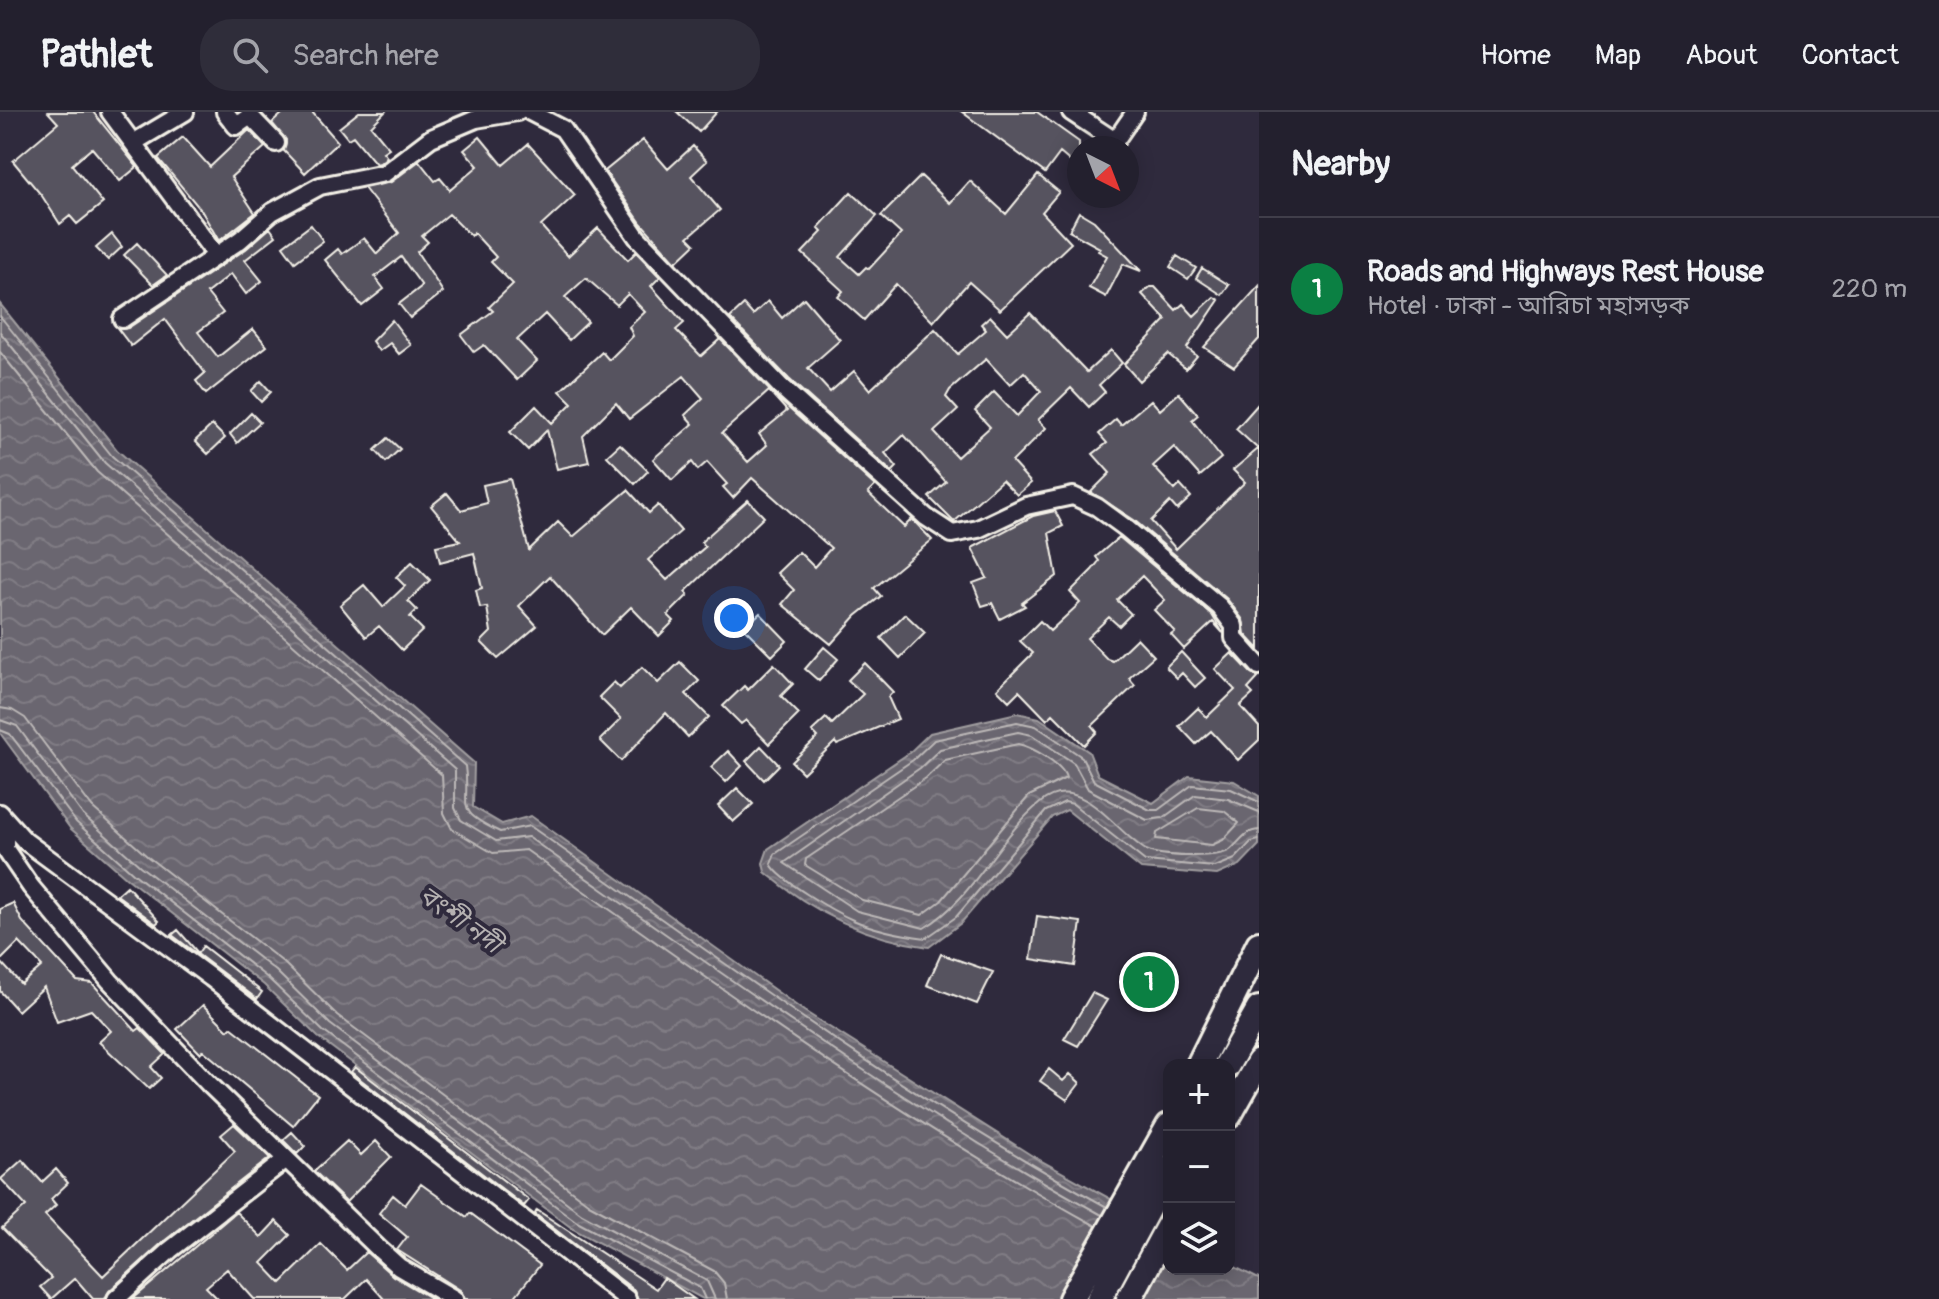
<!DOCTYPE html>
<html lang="en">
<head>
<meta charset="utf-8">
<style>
  :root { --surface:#23202e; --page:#2f2d3a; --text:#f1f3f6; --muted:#a3a3aa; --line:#403e4a; --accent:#0b8043 }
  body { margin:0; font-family:Pangolin,"Noto Sans Bengali",sans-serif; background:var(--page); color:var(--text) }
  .controls { position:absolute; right:24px; bottom:24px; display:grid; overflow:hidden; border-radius:16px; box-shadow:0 4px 20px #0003 }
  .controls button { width:72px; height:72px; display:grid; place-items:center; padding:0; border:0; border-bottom:2px solid var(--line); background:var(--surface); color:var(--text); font:40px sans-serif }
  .compass { position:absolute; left:1067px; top:24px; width:72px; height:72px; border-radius:50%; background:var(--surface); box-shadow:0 4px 20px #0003; rotate:138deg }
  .you { position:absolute; left:734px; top:506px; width:28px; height:28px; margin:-20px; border:6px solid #fff; border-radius:50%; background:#1a73e8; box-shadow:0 0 0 12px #1a73e833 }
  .badge { display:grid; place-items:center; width:52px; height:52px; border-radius:50%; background:var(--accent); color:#fff; font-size:26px; font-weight:700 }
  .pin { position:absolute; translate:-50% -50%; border:4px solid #fff; box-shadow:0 2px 8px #0006 }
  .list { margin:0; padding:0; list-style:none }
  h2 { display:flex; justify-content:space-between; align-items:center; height:104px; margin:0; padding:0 32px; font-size:34px }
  h2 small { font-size:26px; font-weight:400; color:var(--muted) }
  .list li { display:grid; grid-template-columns:52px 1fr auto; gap:24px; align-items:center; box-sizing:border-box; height:144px; padding:0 32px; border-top:2px solid var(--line) }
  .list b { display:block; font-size:30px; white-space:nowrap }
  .list p { margin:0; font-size:26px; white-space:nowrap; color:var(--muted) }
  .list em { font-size:26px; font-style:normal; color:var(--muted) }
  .icon { flex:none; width:44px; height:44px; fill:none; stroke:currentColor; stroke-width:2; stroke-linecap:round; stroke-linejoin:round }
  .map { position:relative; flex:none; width:1259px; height:1187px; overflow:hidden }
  header { display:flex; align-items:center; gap:48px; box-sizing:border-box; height:112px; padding:0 40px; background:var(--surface); border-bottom:2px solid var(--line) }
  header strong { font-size:38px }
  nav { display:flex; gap:44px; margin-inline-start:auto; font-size:28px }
  .search { width:560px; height:72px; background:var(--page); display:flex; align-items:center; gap:20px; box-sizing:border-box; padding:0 28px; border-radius:32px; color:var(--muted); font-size:30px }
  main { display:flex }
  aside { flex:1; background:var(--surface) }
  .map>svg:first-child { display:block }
  .water { fill:url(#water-waves); stroke:#a19ea0; stroke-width:2 }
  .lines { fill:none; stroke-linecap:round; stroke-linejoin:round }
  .shore { stroke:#bdb9b8; stroke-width:2 }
  .building { fill:#56525f; stroke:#f4f1e8; stroke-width:2; fill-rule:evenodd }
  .minor-casing { stroke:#f4f1e8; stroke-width:22 }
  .highway-casing { stroke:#f4f1e8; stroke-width:30 }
  .minor { stroke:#2f2a3d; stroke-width:16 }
  .highway { stroke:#2f2a3d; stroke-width:24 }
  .labels { text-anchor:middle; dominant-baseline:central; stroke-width:8; stroke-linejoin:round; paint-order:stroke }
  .water-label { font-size:26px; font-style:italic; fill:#b6b2b2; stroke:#2f2a3d }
</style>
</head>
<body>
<header>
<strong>Pathlet</strong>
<div class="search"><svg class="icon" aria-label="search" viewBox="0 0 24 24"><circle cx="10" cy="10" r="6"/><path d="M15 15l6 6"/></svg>Search here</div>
<nav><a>Home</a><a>Map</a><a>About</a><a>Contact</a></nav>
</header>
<main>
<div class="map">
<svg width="1259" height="1187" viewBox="0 0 1259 1187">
  <defs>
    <pattern id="water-waves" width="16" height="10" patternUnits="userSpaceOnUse" patternTransform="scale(2)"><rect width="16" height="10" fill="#6a6670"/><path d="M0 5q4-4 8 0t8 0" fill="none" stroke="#807c84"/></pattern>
  </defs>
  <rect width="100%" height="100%" fill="#2f2a3d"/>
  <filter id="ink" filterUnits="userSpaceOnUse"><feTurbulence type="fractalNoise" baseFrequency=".0125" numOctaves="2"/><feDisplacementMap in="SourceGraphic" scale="16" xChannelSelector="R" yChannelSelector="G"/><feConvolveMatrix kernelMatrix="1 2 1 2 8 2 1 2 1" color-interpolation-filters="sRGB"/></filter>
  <g filter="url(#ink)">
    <path class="water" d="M0,192l117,146 357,313 -1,44 29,17 29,-8 273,195 230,146 135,74v38h60v-5l30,15v20h-556l-130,-70 -255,-192 -54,-52 -136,-106 -58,-51 -70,-95z
      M1017,601l22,5 50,34 9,23 55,28 36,-27 45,5 25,15v49l-19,20 -23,10 -76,-6 -74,-59 -15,7 -91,106 -32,24c-62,-8 -117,-35 -164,-75l-2,-9 5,-14 141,-96 21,-20z"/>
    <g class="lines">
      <path class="shore" d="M0,204l112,140 353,310c6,42 -13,43 35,66l30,-6c189,133 374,270 577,381
        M0,220l105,131 350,307v38l6,12 35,21 32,-4c188,132 373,268 574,378
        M0,240l97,120 345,303 2,38 8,16 41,24 33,-3c186,132 370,266 570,376
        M0,596l12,2 13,8 67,89 56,50 135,105 54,53 252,189 125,67 10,12 3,16
        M0,608l17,6 66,89 57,51 136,105 54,53 252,190 125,67 8,18
        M0,618l10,4 66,88 57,51 136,106 54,52 254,191 123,66 5,11
        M1018,632c14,3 45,20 48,34l-37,18 -88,105 -19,14 -60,-15 -57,-35 1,-6 120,-81 19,-18z
        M1259,690l-28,-13 -39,-4 -34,25h-8l-56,-29 -12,-24 -46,-31 -19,-4 -83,18 -21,20 -138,94 -4,10c8,16 64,48 82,56 23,10 49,15 73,18l30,-21 90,-106 19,-9 8,2 72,57 70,6 20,-8 16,-17 8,-2
        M1198,696l26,3 15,12 -16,17 -11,5 -56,-6 1,-6z
        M1259,700l-31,-13 -33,-4 -32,23 -16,2 -59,-31 -14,-26 -42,-28 -14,-3 -78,17 -20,19 -136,95 73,48 67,17c50,-29 72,-89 116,-125 40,-33 75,29 106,47 14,7 71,9 84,0 11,-9 14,-19 29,-20"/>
    </g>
    <path class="building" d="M48,0h45l44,55 -17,14 -28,-33 -20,17 31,38 -26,21 -7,-8 -10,8 -18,-28 -29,-35 45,-38z
      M284,0h28l26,30 -33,31 -21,-22 2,-11 -14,-17z
      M359,0h26l-14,14 18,22 -6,4 4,5 -7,6 -4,1 -23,-28 -5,3 -9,-11z
      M677,0h40l-18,20z
      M962,0h75l42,30v27l-19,-16 -15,20z
      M249,18l16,17 -34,30 24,36 -36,28 -18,-31 -43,-52 25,-21 27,30z
      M480,25l23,28 25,-21 47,51 -34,31 27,30 30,-28 30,32 8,-8 24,25 -9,9 33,37 -8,7 25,26 19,-17 54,56 101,91 -7,7 36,34 8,-8 20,21 -58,48 7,8 -25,20 -25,28 -49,-40 12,-14 -17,-17 22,-21 15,15 17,-19 -79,-70 -19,20 -10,-11 4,-3 -20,-22 -9,8 -6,-8 -20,18 -19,-21 40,-35 -8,-9 18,-17 -19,-22 -55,43 -13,-16 -33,33 6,26 -32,7 -10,-39 -19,20 -18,-18 26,-26 16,17 20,-20 -12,-12 42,-39 7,8 24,-24 -4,-9 16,-15 -17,-18 -11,11 -31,-27 -21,19 23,25 -19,18 -24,-26 -28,26 20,21 -20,19 -33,-35 -10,7 -13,-17 32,-24 -4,-4 24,-23 -22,-22 5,-5 -22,-24 -3,3 -22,-22 -27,22 6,6 -11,10 26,40 -33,26 -11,-14 23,-18 -21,-29 -26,20 9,12 -22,17 -37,-46 13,-11 4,5 22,-16 13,16 22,-21 -35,-45 27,-6 28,-21 16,20 5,-3 10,12 28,-24 -14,-16zM769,279l18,20 -28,23 8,11 -19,17 -26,-29z
      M643,28l25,29 25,-23 14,15 -16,15 29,34 -32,27 7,7 -19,18 -35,-39 -36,-52z
      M1038,63l21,17 -17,20 29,31 -71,67 -31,-28 -36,40 -37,-38 -32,36 -26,-23 5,-6 -41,-38 20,-21 -4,-4 33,-36 26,24 -37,41 19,17 7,-7 3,2 32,-35 -20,-18 40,-40 29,27 20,-22 36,33z
      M1079,100l15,9 47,50 -18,-7 -17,33 -17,-9 18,-32 -9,-5 2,-3 -31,-17z
      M311,113l12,16 -28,21 -12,-16z
      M270,116l6,8 -31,24 17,21 -16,13 -15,-20 -24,19 16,20 -25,19 20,25 35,-28 14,17 -61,48 -10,-13 9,-8 -40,-54 -34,27 -13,-17 10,-1 118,-79z
      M112,122l10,13 -14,13 -12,-12z
      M137,131l30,32 -14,10 -29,-30z
      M1177,144l19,12 -8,11 -18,-12z
      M1202,156l27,17 -7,10 -26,-17z
      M1259,174v53l-25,28 -30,-20z
      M1150,175h5l21,23 7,-6 11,12 20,-19 5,3 -32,48 10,8 -11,13 -18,-15 -29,27 -15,-17 42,-44 -24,-26z
      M804,186l36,42 -32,28 22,24 24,-21 16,19 65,-61 23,25 28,-24 -5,-6 9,-8 17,18 23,-21 57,59 24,-22 11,13 -23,22 6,7 -16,15 -18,-19 -33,32 8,8 -34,34 19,21 -14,12 -15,-15 -48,42 -25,-25 17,-15 -42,-47 -19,18 12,14 -5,5 -103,-93 -59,-61 14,-13 9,10 15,-14 14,17zM986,247l24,26 14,-13 17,19 -24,25 -23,-24 -19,19 15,16 -33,30 -23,-25 24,-22 -12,-13 4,-7z
      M392,208l19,25 -12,9 -9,-11 -11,8 -7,-10z
      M261,269l10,11 -10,10 -10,-11z
      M1179,281l19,22 -6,5 29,38 -21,18 -26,-29 -21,19 22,24 5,-5 11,12 -14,13 -7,-8 -19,19 25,28 69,-67 -12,-12 25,-21 -22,-20 23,-26v246l-14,-15 -2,-14 -16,-21 -93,-79 -43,-28 19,-19 -17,-19 14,-11 -8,-9 17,-15 5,6 30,-25 9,10z
      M251,301l9,9 -23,21 -7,-9z
      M212,313l13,13 -17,16 -13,-13z
      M388,326l12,11 -14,13 -11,-12z
      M620,332l28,27 -13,13 -28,-28z
      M510,367l19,71 29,-28 15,15 55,-47 21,23 9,-8 23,26 -33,29 19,20 38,-33 -4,-5 47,-42 16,17 -79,75 3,3 -20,20 6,6 -15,15 -28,-29 -29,28 -52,-59 -31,30 18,20 -39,33 -17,-17 10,-10 -4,-25 -7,1 -4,-18 6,-2 -8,-35 -34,9 -4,-16 24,-5 -29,-35 16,-13 14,17 26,-7 -4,-18z
      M1055,399l8,15 -14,7 8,43 -35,27 3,3 -25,13 -8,-16 -10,3 -9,-23 14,-5 -15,-30 61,-32z
      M1119,425l93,78 11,18 -10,-11 -29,27 -13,-14 4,-3 -21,-22 11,-10 -23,-24 -25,24 14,14 -12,12 -10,-9 -22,21 20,21 6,2 24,-23 17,18 -25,22 6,7 -43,41 5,6 -13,13 -31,-31 -6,6 -28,-29 -10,10 -12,-12 36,-36 -13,-12 20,-20 10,10 30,-28 -10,-11 22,-22 7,-9 -3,-4z
      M412,450l18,18 -22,21 9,9 -7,7 13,13 -21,20 -23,-24 -13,11 -26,-32 24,-20 19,22 22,-21 -9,-9z
      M760,501l27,28 -15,15 -28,-28z
      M905,502l20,19 -25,25 -19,-20z
      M824,535l14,12 -19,22 -14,-12z
      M1181,540l24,26 -10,9 -13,-14 -5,5 -11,-11z
      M1232,541l19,20 8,4 -11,12 5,5 -13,12 19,21v13l-21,20 -27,-29 -15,13 -17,-18 19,-18 9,9 28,-27 -20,-21z
      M680,550l19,19 -13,13 23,23 -21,20 -22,-24 -45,48 -21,-21 21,-21 -22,-22 15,-15 6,6 22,-21 16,16z
      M865,551l28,29 -5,5 10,22 -61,26 -2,-3 -32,31 -11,-11 26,-25 -6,-6 14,-13 6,6 31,-30 -15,-14z
      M774,552l19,20 -12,12 18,18 -30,30 -23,-24 -5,4 -18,-18 21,-20 4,4z
      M761,634l18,19 -15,15 -18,-19z
      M728,639l14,15 -16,16 -15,-15z
      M737,676l16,16 -20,18 -15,-16z
      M127,774l32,35 -3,3 -39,-29z
      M13,791l9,18 55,60 15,2 44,48 4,-3 25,26 -14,13 10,11 -12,11 -50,-47 12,-11 -20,-21 -34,12 -13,-35 -26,24 -18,-20v-30l21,23 21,-18 -23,-24 -19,19v-52z
      M1037,804l44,6 -6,44 -44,-7z
      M178,818l20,23 5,-7 59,46 -5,7 -85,-64z
      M941,842l52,18 -16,32 -50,-19z
      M1092,881l15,7 -29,46 -14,-7z
      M203,893l25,25 3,-3 87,68 -25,31 -90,-76 -3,3 -23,-24z
      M355,955l174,133 -5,6 -173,-134z
      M1049,957l14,12 7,-7 10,9 -13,17 -27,-19z
      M234,1012l36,34 -107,84 -54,49 -4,8h-12l-18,-21 -24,21 -11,-12 11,-9 -49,-50 24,-22 -25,-27 21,-19 20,22 14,-13 12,14 -17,16 5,6 -11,10 58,61 132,-125 -14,-16z
      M292,1020l13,14 -8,8 -14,-14z
      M347,1029l14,14 15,-14 15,16 -45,45 -32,-31z
      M421,1072l46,33 3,-4 70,52 -27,34h-48l-5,-9 -63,-40 10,-13 -28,-24 14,-18 12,10z
      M537,1098l119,79 8,-11 30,21h-56l-4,-9 -99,-76z
      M236,1100l25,25 15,-16 14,14 -28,28 19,20 40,-39 26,26 19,-18 27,24 39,23h-48l-18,-20 -21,20h-91l-27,-30 -21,18 12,12h-85z"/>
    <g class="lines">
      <g class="minor-casing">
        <path id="minor" d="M110,0l105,142
          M225,0l11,14 14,-10 26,27
          M530,0l33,17 74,108 144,150 145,130 26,17 26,-5 48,-23 47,-10 24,11 30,22 93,78 14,19v12l25,28
          M1071,0l44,29
          M133,31l52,-31
          M1111,35l24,-35
          M122,207l118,-79 32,-28 48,-26 65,-13 46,-35 45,-19 41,-7
          M0,701l25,28 186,137 416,321
          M5,710v27l26,38 79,94 98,102 171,166 20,18 55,32
          M116,1187l54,-49 115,-90"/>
      </g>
      <g class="highway-casing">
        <path id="highway" d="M1199,953l60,-121
          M1227,953l32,-56
          M1229,1003l30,-53
          M1071,1187l98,-173
          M1099,1187l70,-130
          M1129,1187l40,-74"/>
      </g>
      <use href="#minor" class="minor"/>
      <use href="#highway" class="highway"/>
    </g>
  </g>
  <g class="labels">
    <g class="water-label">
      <text transform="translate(460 808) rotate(36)">বংশী নদী</text>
    </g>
  </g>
</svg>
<div class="controls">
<button>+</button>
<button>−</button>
<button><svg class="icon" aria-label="layers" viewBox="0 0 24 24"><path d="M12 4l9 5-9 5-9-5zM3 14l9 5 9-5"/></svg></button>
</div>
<svg class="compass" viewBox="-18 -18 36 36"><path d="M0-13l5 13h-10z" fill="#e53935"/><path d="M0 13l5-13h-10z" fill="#a3a3aa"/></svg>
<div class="you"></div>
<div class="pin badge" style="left:1149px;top:870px">1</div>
</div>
<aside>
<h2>Nearby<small></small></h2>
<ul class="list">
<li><span class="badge">1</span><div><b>Roads and Highways Rest House</b><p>Hotel · ঢাকা - আরিচা মহাসড়ক</p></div><em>220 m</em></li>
</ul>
</aside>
</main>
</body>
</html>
